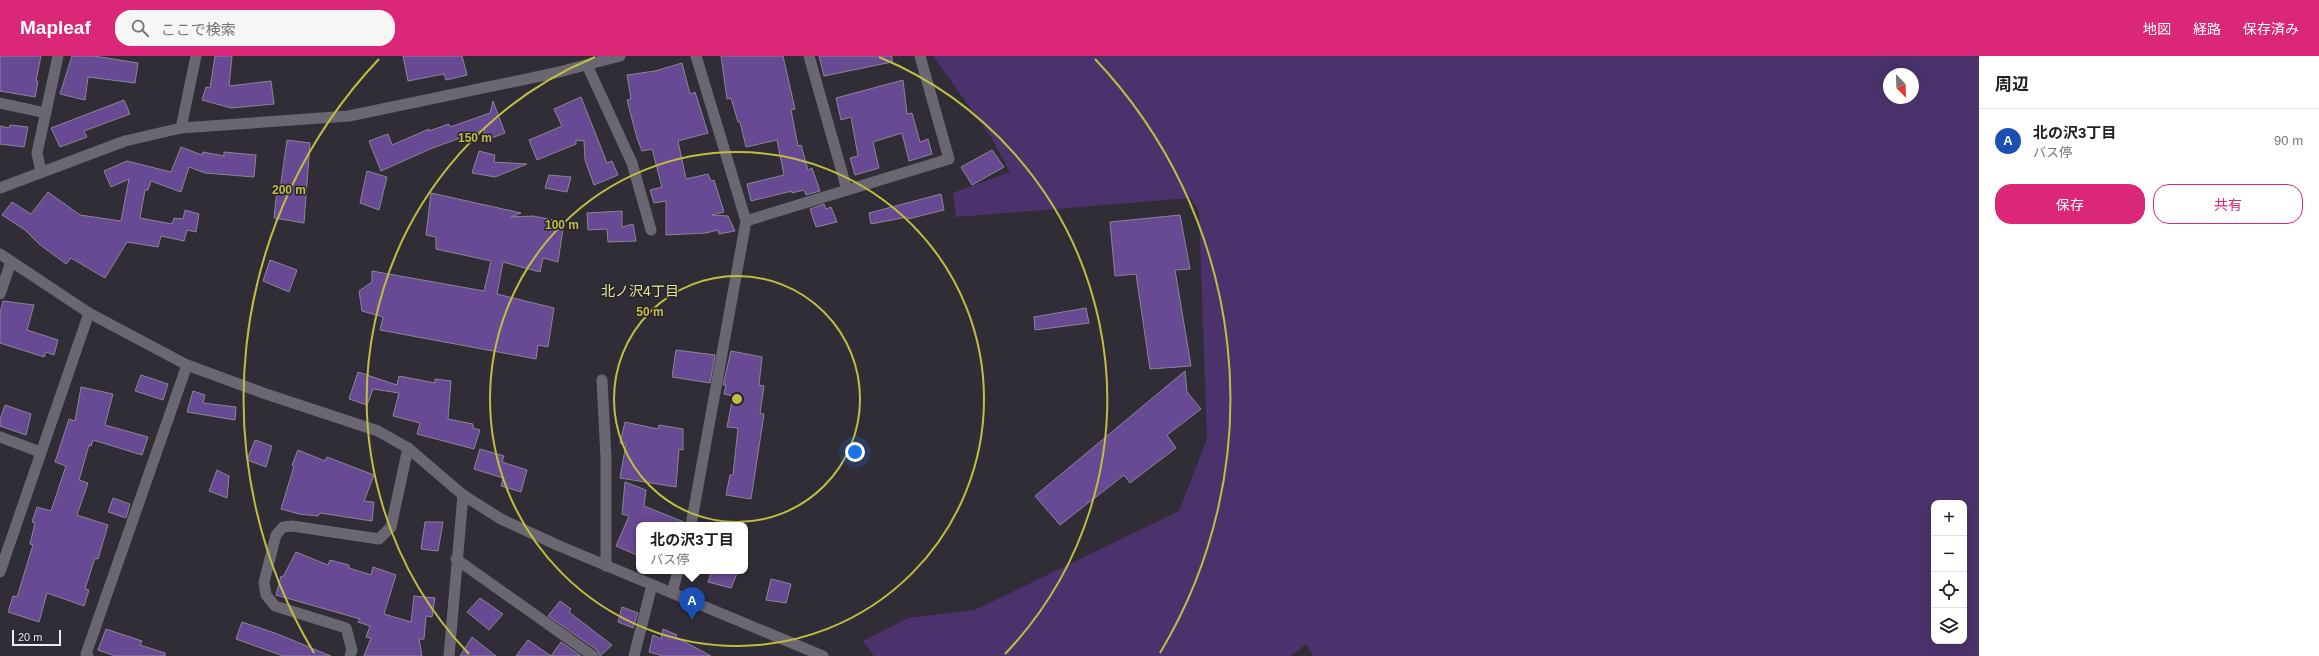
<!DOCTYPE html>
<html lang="ja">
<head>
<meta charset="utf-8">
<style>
  :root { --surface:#fff; --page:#f6f6f6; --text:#202124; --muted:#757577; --line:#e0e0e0; --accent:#db2777 }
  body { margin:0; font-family:Arial,"Noto Sans JP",sans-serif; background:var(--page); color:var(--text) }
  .controls { position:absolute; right:12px; bottom:12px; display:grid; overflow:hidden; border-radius:8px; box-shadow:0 4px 16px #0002 }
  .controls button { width:36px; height:36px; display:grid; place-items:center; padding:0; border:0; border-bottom:1px solid var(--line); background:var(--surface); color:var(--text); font:20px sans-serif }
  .compass { position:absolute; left:1883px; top:12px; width:36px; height:36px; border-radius:50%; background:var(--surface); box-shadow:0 4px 16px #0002; rotate:157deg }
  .scale { position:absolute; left:12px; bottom:10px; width:49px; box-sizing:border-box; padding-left:4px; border:2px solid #edebf1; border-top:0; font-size:11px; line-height:14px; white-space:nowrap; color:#edebf1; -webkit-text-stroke:3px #27242d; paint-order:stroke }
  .you { position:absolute; left:855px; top:396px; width:14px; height:14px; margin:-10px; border:3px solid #fff; border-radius:50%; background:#1a73e8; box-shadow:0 0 0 6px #1a73e833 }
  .badge { display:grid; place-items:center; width:26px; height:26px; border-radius:50%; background:var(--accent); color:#fff; font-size:13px; font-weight:700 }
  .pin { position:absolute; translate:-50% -33px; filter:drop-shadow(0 1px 2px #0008) }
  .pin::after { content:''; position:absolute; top:21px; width:14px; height:12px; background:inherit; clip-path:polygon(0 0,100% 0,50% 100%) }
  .popup { position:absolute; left:636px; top:466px; width:112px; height:52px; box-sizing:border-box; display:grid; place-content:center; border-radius:8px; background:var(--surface); filter:drop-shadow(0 1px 3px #0005); font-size:13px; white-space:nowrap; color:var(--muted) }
  .popup b { font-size:15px; color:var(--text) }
  .popup::after { content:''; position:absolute; left:50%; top:100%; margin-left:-8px; border:8px solid transparent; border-top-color:var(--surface) }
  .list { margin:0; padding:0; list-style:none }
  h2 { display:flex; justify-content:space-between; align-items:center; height:52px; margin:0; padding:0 16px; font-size:17px }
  h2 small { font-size:13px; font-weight:400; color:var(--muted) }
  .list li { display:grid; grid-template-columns:26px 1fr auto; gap:12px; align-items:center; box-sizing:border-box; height:64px; padding:0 16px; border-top:1px solid var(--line) }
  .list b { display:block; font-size:15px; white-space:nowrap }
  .list p { margin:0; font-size:13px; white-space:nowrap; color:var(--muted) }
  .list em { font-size:13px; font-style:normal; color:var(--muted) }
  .actions { display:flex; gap:8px; padding:12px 16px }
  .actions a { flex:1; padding:9px 0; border:1px solid var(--accent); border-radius:16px; text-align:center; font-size:14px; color:var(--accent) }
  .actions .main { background:var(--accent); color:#fff }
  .icon { flex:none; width:22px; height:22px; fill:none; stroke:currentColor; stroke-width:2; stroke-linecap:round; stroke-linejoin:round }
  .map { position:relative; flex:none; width:1979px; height:600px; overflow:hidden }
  header { display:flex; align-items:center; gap:24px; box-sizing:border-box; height:56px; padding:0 20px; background:var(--accent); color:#fff }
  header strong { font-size:19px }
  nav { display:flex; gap:22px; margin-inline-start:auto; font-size:14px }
  .search { width:280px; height:36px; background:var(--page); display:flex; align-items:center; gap:10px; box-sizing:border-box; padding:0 14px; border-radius:16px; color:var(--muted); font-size:15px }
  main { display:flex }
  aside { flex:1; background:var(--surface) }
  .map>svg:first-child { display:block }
  .green { fill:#4b326c; fill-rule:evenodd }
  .building { fill:#684993; stroke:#8a8692 }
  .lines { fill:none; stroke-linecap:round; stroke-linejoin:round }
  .minor { stroke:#6b6772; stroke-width:11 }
  .tertiary { stroke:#6b6772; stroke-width:11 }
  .ring { fill:none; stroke:#c0be40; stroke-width:2 }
  .labels { text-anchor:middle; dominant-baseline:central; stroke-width:3; stroke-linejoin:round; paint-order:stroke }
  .neighbourhood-label { font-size:14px; fill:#e4e495; stroke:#27242d }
  .centre { fill:#c0be40; stroke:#27242d; stroke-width:2 }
  .ring-label { font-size:12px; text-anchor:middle; font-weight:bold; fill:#c0be40; stroke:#27242d; stroke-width:3; stroke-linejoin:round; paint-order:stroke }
</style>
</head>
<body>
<header>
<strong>Mapleaf</strong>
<div class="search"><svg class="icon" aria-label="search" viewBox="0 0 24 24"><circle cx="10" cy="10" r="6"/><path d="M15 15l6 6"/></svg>ここで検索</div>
<nav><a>地図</a><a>経路</a><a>保存済み</a></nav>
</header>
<main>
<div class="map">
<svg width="1979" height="600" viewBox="0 0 1979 600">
  <rect width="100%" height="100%" fill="#312d37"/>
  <path class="green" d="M933,0h1046v600h-666l-7,-12 -15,12h-417l-11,-15 45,-23 67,-8 204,-99 28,-72 -8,-228 -9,-13 -234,19 -3,-24 57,-21 -19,-35zM1889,18h24v24h-24zM1934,447h30v138h-30z"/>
  <path class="building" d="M0,0h41l-5,25h2l-3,16 -35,-6z
    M72,0h22l44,7 -3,20 -47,-6 -3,23 -25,-6z
    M215,0h17l-3,30 42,-5 3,23 -43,4 -29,-8 4,-13 4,1z
    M403,0h59l5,19 -21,5 -2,-6 -36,7z
    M721,0h62l12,53 -4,1 7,36 3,-1 7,25 4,-2 8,23 -14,4 -2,-5 -12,3v-2l-41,10 -4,-17 37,-9 -7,-35 -31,7 -6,-25h-2l-7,-24 -4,1z
    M819,0h73v6l-68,14z
    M682,7l8,31 5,-2 13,41 -30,8 8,38 22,-5 3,7 3,-1 10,32 -12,3 16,1 7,15 -16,3 -1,-4 -12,3 -40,2v-34l-12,2 -4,-13 12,-3 -10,-38 -10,2 -5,-13 -10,-38 4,-1 -4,-24 28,-4z
    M903,24l4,34 5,-1 8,29 8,-3 4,15 -23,7 -7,-28 -29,9 6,26 -24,7 -5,-17 8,-2 -7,-39 -10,3 -5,-22z
    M581,41l26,66 5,-2 6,14 -24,10 -9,-25 -1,-19 -8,-1v4l-39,16 -8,-20 33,-14 -8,-17z
    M124,44l6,14 -46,17 3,6 -27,10 -9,-19z
    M493,45l12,32 -24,9 4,-13 -55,20 -49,22 -12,-30 19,-7 4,11 37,-16v2l20,-7 1,3 40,-14z
    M10,69l18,2 -4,20 -24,-3v-18l9,2z
    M287,84l23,3 -6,80 -30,-5 3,-28h3z
    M181,91l21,8 1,-3 21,4v-4l32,3 -2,22 -49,-4 -16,-6 -8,25 -30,-11 -3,9h-3l-5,28 32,6 2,-6 9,1 2,-9 14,4 -3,18 -9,-2 -3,11 -23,-5 -3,11 -31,-5 -22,36 -34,-20 -5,6 -27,-20 -14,-14 -23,-15 10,-13 19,12 17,-22 32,23 41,6 8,-42 -18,8 -7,-16 23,-10 44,11z
    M992,94l12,17 -32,18 -11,-18z
    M479,95l16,4 -1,7 33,2 -32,13 -23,-4z
    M367,115l20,6 -8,33 -19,-7z
    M549,119l22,2 -4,15 -22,-4z
    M431,137l90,20 -10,4 22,-1 31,6 -6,40 -15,-4 -3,14 -37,-10 -6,32 57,14 -6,39 -10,-2 -2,14 -156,-29 3,-13 -21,-6 -3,-20 13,-9v-11l112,20 7,-30 -55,-12v-12l-10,-2z
    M941,138l3,16 -36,9 -1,-2 -36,7 -2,-11z
    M824,148l2,5 5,-2 6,15 -21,5 -6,-18z
    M622,155v16l11,-3 3,17 -28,1 -1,-13 -19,1 -1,-17z
    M1180,159l10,54 -15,1 16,96 -41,3 -14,-95 -21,2 -5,-54z
    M270,204l27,10 -8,22 -26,-11z
    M3,245l31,4 -7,25 31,10 -4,15 -8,-3 -2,5 -44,-14v-30z
    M1086,252l3,15 -54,7 -1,-13z
    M676,294l39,5 -5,28 -38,-6z
    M731,295l31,6 -3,28 5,1 -4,27 4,1 -13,85 -25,-4 4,-20h3l5,-47 -11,-1 6,-31 -9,-2 2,-9h-3z
    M1185,315l2,21 14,17 -34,26 9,13 -46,35 -6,-8 -64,50 -25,-29z
    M358,316l39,13 2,-9 36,7v-4l16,2 -3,38 25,5v4l7,2 -6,19 -57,-15 3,-11 -27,-7 6,-23 -26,-4 -6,16 -18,-6z
    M141,319l27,9 -5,16 -28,-9z
    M81,331l32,7 -8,31 43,12 -6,18 -49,-15 -2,6 -2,-1 -10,35 9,3 -11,32 31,10 -10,34 -3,-1 -10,31 4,1 -5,16 -37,-13 -8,29 -31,-10 5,-16 4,1 16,-52 -3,-1 5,-21 -3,-1 5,-15 14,4 15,-45 -11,-4 14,-43 6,2z
    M193,335l12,4 -2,8 33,4 -1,13 -48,-8z
    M5,349l26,9 -5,21 -26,-9v-7z
    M625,366l33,7 1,-4 24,4v21l-4,-1 -3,38 -56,-9 6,-34 -6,-1z
    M255,384l17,6 -6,21 -19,-7z
    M480,393l24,7 -2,6 25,8 -6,22 -20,-6 2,-8 -29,-9z
    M298,394l27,11 2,-4 47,18 -10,26 10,1 -2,19 -52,-8 -2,3 -19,-2 -18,-5 13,-43 -2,-1z
    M217,414l12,6 -2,22 -18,-7z
    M625,426l21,8 -2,16 40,16v3h-45v31l-23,-10 13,-30 -7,-2z
    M113,442l17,6 -4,14 -18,-6z
    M425,466h18l-5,29 -17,-2z
    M296,496l32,13 2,-5 19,5v3l22,7 2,-8 23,8 -12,39 27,8 3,-26 21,2 -3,19 -6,-1 -2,23h-5l3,17h-58l7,-18 -5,-1 4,-11 -12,-4 2,-3 -84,-24 5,-19 2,1z
    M712,515h26l-7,17 -23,-6z
    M771,523l20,5 -5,19 -20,-3z
    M480,542l23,16 -14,16 -22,-18z
    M560,545l11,8 -2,3 43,33 -12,11 -3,-6 -49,-34z
    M622,551l16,6 -5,15 -15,-6z
    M242,566l33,11 56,23h-48l-47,-17z
    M106,573l36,12 -2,4 25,8v3h-50l-17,-6z
    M663,573l14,6 -1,2 35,19h-48l-14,-4 4,-17 8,4z
    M472,581l24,19h-36z
    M528,584l23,16h-35z
    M561,586l20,14h-30z"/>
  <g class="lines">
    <path class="minor" d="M809,0l38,134
      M587,9l45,98 19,67
      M0,47l46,10
      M181,72l15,-72
      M41,116l-4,-19 21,-97
      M0,132l125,-47 56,-13 168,-12 206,-43 65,-17
      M746,165l203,-62 -29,-103
      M0,238l11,-32
      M602,324l4,78v108
      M0,381l40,15
      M691,469l55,-304 -50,-165
      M456,503l137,97
      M0,516l89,-259
      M672,537l6,-22
      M88,600l-2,-2 101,-289
      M350,600l2,-6 -6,-22 -71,-22 -9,-11 -2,-13 12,-47 7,-8 9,-1 87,13 12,-12 17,-79
      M449,600l14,-161
      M634,600l18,-71"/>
    <path class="tertiary" d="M0,198l89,59 98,52 79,29 112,37 30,17 55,47 38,24 56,26 266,111"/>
  </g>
  <g class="ring">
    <circle cx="737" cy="343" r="123"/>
    <circle cx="737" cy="343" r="247"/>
    <path d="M469 598A370 370 0 0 1 595 1M879 1A370 370 0 0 1 1005 598"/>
    <path d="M314 597A494 494 0 0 1 379 3M1095 3A494 494 0 0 1 1160 597"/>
  </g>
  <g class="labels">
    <g class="neighbourhood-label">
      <text x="640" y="235">北ノ沢4丁目</text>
    </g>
  </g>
  <circle cx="737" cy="343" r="6" class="centre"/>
  <g class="ring-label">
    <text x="475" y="86">150 m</text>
    <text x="289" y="138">200 m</text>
    <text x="562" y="173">100 m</text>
    <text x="650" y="260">50 m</text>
  </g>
</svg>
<div class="controls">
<button>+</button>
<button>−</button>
<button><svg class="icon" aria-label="locate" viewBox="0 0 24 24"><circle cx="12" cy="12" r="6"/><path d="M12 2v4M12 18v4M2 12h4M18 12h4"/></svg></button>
<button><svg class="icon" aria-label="layers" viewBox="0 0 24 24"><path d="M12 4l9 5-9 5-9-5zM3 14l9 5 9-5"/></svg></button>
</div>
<svg class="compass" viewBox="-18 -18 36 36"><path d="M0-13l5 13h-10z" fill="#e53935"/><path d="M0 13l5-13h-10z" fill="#757577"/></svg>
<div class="scale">20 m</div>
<div class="you"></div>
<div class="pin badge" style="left:692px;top:564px;background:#1a4fb4">A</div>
<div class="popup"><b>北の沢3丁目</b>バス停</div>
</div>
<aside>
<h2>周辺<small></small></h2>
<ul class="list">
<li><span class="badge" style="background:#1a4fb4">A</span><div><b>北の沢3丁目</b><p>バス停</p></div><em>90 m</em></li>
</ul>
<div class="actions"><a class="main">保存</a><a>共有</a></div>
</aside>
</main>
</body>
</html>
